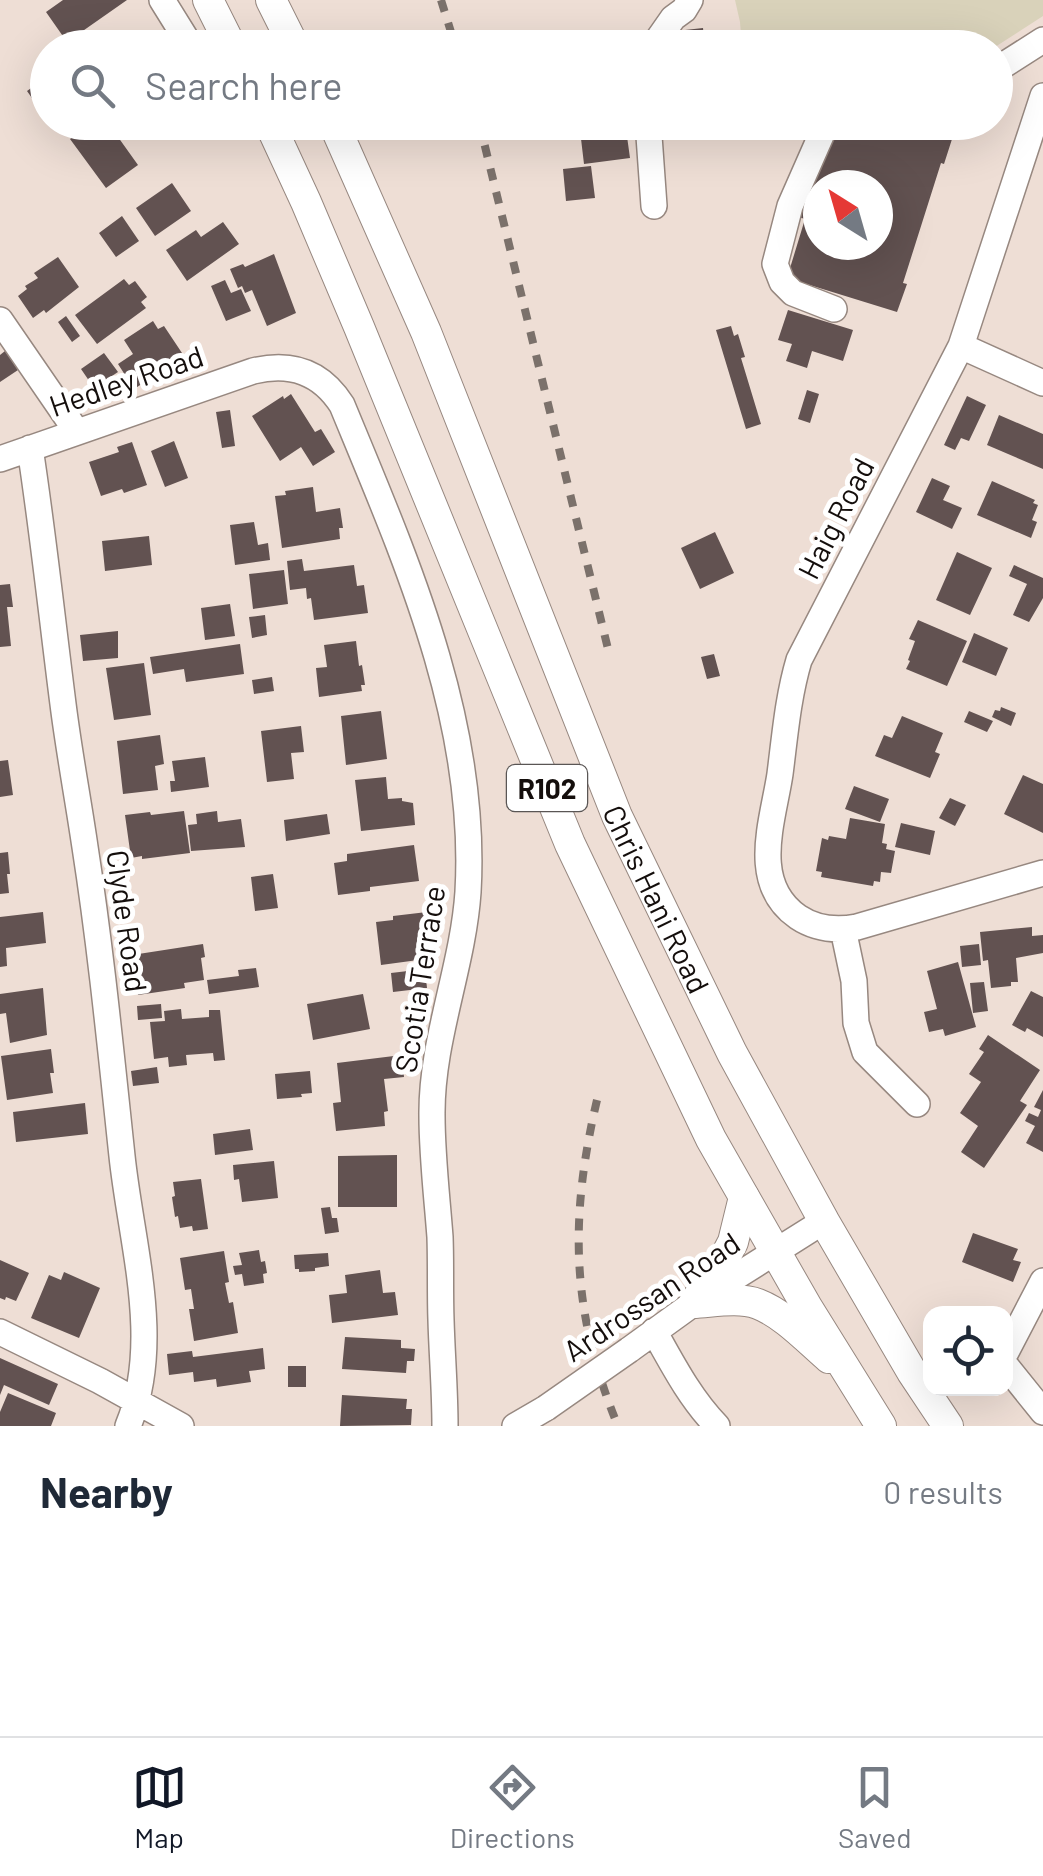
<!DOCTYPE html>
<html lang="en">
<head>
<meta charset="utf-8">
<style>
  :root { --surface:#fff; --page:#f6f6f7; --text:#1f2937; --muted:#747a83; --line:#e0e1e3; --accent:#111827 }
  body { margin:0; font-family:Barlow,sans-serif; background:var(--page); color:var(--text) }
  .controls { position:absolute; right:30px; bottom:30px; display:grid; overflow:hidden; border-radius:20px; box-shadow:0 10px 40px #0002 }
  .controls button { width:90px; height:90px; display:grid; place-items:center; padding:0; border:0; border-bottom:2px solid var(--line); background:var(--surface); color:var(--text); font:50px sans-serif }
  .compass { position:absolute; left:803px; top:170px; width:90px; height:90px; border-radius:50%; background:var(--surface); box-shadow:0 10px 40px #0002; rotate:323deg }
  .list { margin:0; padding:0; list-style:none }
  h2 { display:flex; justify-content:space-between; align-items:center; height:130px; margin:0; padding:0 40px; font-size:42px }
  h2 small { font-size:32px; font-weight:400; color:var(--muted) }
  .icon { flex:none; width:55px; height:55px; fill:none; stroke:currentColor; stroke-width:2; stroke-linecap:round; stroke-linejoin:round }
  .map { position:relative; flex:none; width:1043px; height:1426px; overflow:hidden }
  .search { position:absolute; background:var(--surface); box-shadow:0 10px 40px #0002; left:30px; right:30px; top:30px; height:110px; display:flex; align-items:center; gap:25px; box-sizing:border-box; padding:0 35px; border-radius:55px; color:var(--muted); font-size:38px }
  .sheet { height:310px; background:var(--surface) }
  nav { display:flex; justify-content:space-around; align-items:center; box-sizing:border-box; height:140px; border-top:2px solid var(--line); background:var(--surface); font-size:28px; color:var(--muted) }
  nav a { display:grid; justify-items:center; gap:5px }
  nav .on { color:var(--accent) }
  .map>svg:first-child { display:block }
  .green { fill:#d9d2ba }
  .building { fill:#625251; fill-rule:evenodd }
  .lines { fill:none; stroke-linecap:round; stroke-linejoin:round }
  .minor-casing { stroke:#978880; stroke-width:28 }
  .major-casing { stroke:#978880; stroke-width:32 }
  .minor { stroke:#fff; stroke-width:25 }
  .major { stroke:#fff; stroke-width:30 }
  .rail { stroke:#7b716b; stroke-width:8; stroke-dasharray:12 12; stroke-linecap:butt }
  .minor-bridge-casing { stroke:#978880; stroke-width:28; stroke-linecap:butt }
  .minor-bridge { stroke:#fff; stroke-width:25 }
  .labels { text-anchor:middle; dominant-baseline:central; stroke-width:10; stroke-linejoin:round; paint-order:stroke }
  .shield { fill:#fff; stroke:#5a5655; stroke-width:2.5 }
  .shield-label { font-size:28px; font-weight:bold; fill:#140e0c }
  .street-label { font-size:30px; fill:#140e0c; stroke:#fff }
</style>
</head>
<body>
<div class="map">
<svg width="1043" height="1426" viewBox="0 0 1043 1426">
  <rect width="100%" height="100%" fill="#eeded5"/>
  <path class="green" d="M735,0h308v16l-48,31h-253l-2,-25z"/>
  <path class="building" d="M63,0h64l-60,42 -21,-30z
    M703,28l2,20h-27l-2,-17z
    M48,76v45l-21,-30z
    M579,122h46l5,36 -46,6z
    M838,122h71l44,14 -9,28 -3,-1 -38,120 4,1 -10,28 -110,-34 18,-59 -13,-4zM818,185h60v60h-60z
    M108,123l30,42 -32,23 -36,-49 13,-9 5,7z
    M591,166l4,32 -29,3 -3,-32z
    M172,183l19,28 -36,25 -19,-28z
    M122,216l17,25 -23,16 -17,-24z
    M223,222l16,22 -52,37 -21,-31 30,-20 5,7z
    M274,254l22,59 -29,13 -15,-36 -7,3 -3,-7 -4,2 -8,-19 13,-5 2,3z
    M58,257l21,30 -33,26 -2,-3 -11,8 -15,-22 9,-7 -2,-3 13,-8 -4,-5z
    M124,279l5,6 6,-4 12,16 -6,5 5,6 -49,36 -22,-29z
    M225,280l6,13 10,-4 10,22 -25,10 -15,-35z
    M788,310l65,20 -10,31 -31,-10 -5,17 -21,-7 6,-17 -14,-4z
    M66,316l14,20 -8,6 -14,-20z
    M153,321l5,8 6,-3 18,27 -19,13 2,3 -31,20 -16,-25 15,-10 -9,-14z
    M731,326l3,10 4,-2 7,23 -4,1 20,66 -15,5 -30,-99z
    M5,351l13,19 -18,12v-27z
    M104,353l14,19 -24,16 -13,-19z
    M807,390l12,4 -9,29 -12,-4z
    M291,394l24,38 6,-3 14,23 -22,14 -12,-19 -21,14 -28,-45 31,-20 1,3z
    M967,396l19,9 -17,36 -8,-3 -6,12 -11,-5z
    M230,410l5,36 -13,2 -6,-36z
    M999,415l44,19v35l-56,-24z
    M174,441l14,37 -23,9 -14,-36z
    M132,442l15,43 -23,8 -2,-4 -21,7 -12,-34 30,-10 -2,-5z
    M932,478l18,8 -7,14 19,8 -10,21 -36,-17z
    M992,481l43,19 -2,3 5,2 -6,15 5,2 -6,16 -54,-23z
    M313,487l3,25 24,-4 3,20h-4l1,11 -58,9 -7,-52 11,-1 -1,-4z
    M254,522l4,23 10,-2 2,17 -35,5 -5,-40z
    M715,532l19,41 -34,16 -19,-41z
    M149,536l3,29 -47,6 -3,-30z
    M957,552l35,16 -22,47 -34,-15z
    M302,559l2,12 50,-6 3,21 7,-1 4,28 -54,7 -3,-22 -4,1 -1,-11 -16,2 -3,-29z
    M1014,565l29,13v20l-14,24 -16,-7 14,-31 -18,-8z
    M284,570l4,34 -35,5 -4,-35z
    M10,584l3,23h-6l4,39 -11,1v-62z
    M230,604l5,32 -30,4 -4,-32z
    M265,615l2,20 -15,3 -3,-21z
    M918,620l49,21 -20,45 -41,-17 4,-8 -2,-1 7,-19 -6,-2z
    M118,631v27l-35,3 -3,-26z
    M974,633l34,15 -12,28 -34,-14z
    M356,641l3,25 3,-1 3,20h-4l1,6 -43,6 -3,-29 11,-1 -3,-22z
    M240,644l4,30 -58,8 -2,-13 -31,5 -3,-17z
    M714,654l6,22 -13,3 -6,-22z
    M144,663l7,52 -37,5 -8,-52z
    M272,677l2,14 -20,3 -2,-14z
    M1001,707l15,6 -5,13 -19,-9 3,-7 5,1z
    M381,711l6,48 -41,6 -5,-49z
    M969,711l24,10 -6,11 -23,-10z
    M902,716l41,17 -8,19 5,2 -10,24 -55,-22 9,-21 8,3z
    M301,726l3,26 -13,1 3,26 -27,3 -6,-51z
    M160,735l4,29 -9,2 3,24 -35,4 -6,-53z
    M205,757l4,30 -38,5 -1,-11h5l-3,-20z
    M8,760l5,35 -13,2v-36z
    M1023,775l20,9v49l-39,-19z
    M386,777l2,22 14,-1v3l11,2 2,22 -54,6 -6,-51z
    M854,786l35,13 -9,23 -35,-13z
    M950,798l16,7 -11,21 -16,-8z
    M184,811l6,42 -48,6v-3l-11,2 -6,-43 25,-3 1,3z
    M217,811l1,11 23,-3 4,28 -54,4 -3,-26 9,-1 -1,-10z
    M327,814l3,20 -44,7 -2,-21z
    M850,818l35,6 -3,19 5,1 -1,5 9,2 -4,22 -10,-1 -1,10 -6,-1 -1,5 -52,-9 1,-5 -6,-1 6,-33 6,2 1,-4 17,3z
    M901,823l34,8 -5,24 -35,-8z
    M414,845l5,36 -49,6v4l-32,4 -4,-32 13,-2v-7z
    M8,852l2,22h-3l2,19 -9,1v-41z
    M273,874l5,34 -23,3 -4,-34z
    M43,912l3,31 -40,5 1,18 -7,1v-50z
    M427,912l6,46 -52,7 -5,-43 17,-2v-4z
    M1032,927v9l11,-1v18l-27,5 2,24h-7v4l-20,2 -3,-28 -5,1 -3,-29z
    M203,944l2,13 -4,1 3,22 -20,3 1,5 -47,7 -6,-40z
    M979,944l2,21 -19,2 -2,-21z
    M958,962l18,65 -31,9 -2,-7 -14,3 -5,-20 13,-3 -10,-38z
    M256,968l3,19 -50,7 -2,-14 32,-4 -1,-6z
    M425,969l2,19 -34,4 -2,-19z
    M984,982l4,29 -15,2 -3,-30z
    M43,988l4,47 -37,8 -4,-30 -6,1v-20z
    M1031,991l12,6v40l-16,-9 -2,4 -13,-7z
    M363,994l7,35 -57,11 -6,-36z
    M161,1004l1,14 -24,2 -1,-14z
    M181,1009l1,10 27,-2v-7h11l5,50 -11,1 -1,-8 -27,2 1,10 -18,2 -1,-10 -14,2 -4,-37 15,-1 -1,-10z
    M988,1035l52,35 -20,31 7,4 -43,63 -23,-16 17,-26 -18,-13 21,-31 -12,-8 15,-22 -5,-3z
    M51,1049l3,24h-4l3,20 -46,7 -6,-44z
    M402,1055l2,22 -20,2 4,32 -4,1 1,14 -49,5 -3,-28 8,-1 -4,-39z
    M157,1067l2,16 -26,3 -2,-15z
    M310,1071l2,22 -11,1 1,3 -25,2 -2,-25z
    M1043,1090v62l-17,-9 9,-17 -10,-5 4,-8 9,4 3,-7 -7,-3z
    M85,1103l3,31 -72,8 -3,-30z
    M250,1129l3,21 -38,5 -2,-21z
    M397,1155v52h-59v-51z
    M274,1161l4,37 -36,4 -3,-23 -5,1 -1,-15z
    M201,1179l7,50 -15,2 -1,-5 -12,2 -2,-12 -3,1 -3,-20 3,-1 -2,-14z
    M330,1207l2,11h5l2,14 -14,2 -4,-26z
    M973,1233l45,16 -5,11 8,2 -8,20 -51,-20z
    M259,1250l2,12 4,-1 2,12 -4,1 1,9 -20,3 -2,-12 -7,1 -2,-9 9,-1 -3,-12z
    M224,1251l5,31 -4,1 4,20 4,-1 5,31 -44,8 -5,-32h5l-3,-20 -6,1 -5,-32z
    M328,1253l1,13 -14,2v3l-16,1v-3h-4l-1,-14z
    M0,1260l29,13 -13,28 -10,-4 -1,3 -5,-2z
    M380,1270l3,23 12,-1 3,23 -66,8 -3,-28 18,-2 -2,-18z
    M64,1272l36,16 -21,50 -48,-20 18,-43 12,5z
    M345,1337l56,3v8l14,1 -1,12h-7l-1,12 -64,-4z
    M263,1348l2,21 -16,2 2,11 -34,5 -1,-8 -22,3 -1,-10 -24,3 -2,-21 25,-3 1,6z
    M0,1358l58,26 -9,21 -45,-20 -4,10z
    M288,1366h18v21h-18z
    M8,1393l48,20 -5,13h-51v-14z
    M342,1395l65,4 -1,10h6l-1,16 -71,1z"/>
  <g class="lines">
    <g class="minor-casing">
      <path id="minor" d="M162,0l23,37
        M652,48l21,-30 11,-8 6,-10
        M996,70l47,-30
        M1043,96l-82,250 -162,314c-11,37 -14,75 -19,114 -7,47 -31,109 18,143 18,12 38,14 59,10l186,-54
        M648,122l6,84
        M827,122l-37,84 -15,58 7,18 11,11 41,16
        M0,320l77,112
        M961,346l82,37
        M30,448c13,85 22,170 33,256 6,48 15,95 22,143 16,103 26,206 37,309 9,87 41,186 6,270
        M0,459l253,-88c38,-9 68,1 89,34 64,155 136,316 126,487 -5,75 -37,148 -36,224 0,40 5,81 8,121 1,27 0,55 1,83 1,35 4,71 4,106
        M843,929l11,52 2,42 9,29 52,52
        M654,1331c19,34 36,67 63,95
        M0,1332l100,49 81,45
        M629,1350l65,-47 130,-82
        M1006,1352l37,-71
        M1006,1366l37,46
        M515,1426l31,-18"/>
    </g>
    <g class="major-casing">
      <g id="major">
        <path d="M208,0l24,48"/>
        <path d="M271,0l24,48"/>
        <path d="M269,122l37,80 53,125 211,517 141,295 96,168 74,119"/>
        <path id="s1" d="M333,122l93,210 191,484 115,237 92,168 88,151 36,54"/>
        <path d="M694,1303c20,-1 45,-6 64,1 26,10 50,36 71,54"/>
        <path d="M694,1303l28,-40 11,-21 11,-45"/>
      </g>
    </g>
    <use href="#minor" class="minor"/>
    <use href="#major" class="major"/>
    <path class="rail" d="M441,0l15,48
      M479,122l131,535
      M597,1100c-28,119 -26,212 21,326"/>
    <g class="minor-bridge-casing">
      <path id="minor-bridge" d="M546,1408l83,-58"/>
    </g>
    <use href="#minor-bridge" class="minor-bridge"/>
  </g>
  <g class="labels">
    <rect class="shield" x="507" y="765" width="80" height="46" rx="8"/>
    <g class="shield-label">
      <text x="547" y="788">R102</text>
    </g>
    <g class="street-label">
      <text transform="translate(126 380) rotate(-19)">Hedley Road</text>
      <text transform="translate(835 518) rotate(-63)">Haig Road</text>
      <text stroke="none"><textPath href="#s1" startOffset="842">Chris Hani Road</textPath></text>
      <text transform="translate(128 921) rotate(82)">Clyde Road</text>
      <text transform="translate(419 979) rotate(-81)">Scotia Terrace</text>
      <text transform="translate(651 1296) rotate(-34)">Ardrossan Road</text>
    </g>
  </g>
</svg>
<div class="controls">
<button><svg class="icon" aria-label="locate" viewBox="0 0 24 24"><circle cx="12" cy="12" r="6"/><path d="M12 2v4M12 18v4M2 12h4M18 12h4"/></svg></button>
</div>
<svg class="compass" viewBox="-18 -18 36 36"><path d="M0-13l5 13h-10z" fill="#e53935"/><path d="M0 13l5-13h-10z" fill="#747a83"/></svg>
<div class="search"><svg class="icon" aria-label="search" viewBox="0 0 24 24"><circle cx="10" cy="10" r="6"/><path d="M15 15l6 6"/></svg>Search here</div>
</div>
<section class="sheet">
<h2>Nearby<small>0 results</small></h2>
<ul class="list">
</ul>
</section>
<nav>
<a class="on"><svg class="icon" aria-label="map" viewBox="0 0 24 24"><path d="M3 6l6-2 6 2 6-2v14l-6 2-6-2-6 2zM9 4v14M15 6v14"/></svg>Map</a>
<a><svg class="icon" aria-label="directions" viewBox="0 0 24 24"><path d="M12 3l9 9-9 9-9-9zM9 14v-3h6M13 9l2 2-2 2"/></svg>Directions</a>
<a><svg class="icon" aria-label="saved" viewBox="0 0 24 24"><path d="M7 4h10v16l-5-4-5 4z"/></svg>Saved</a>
</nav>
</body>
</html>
